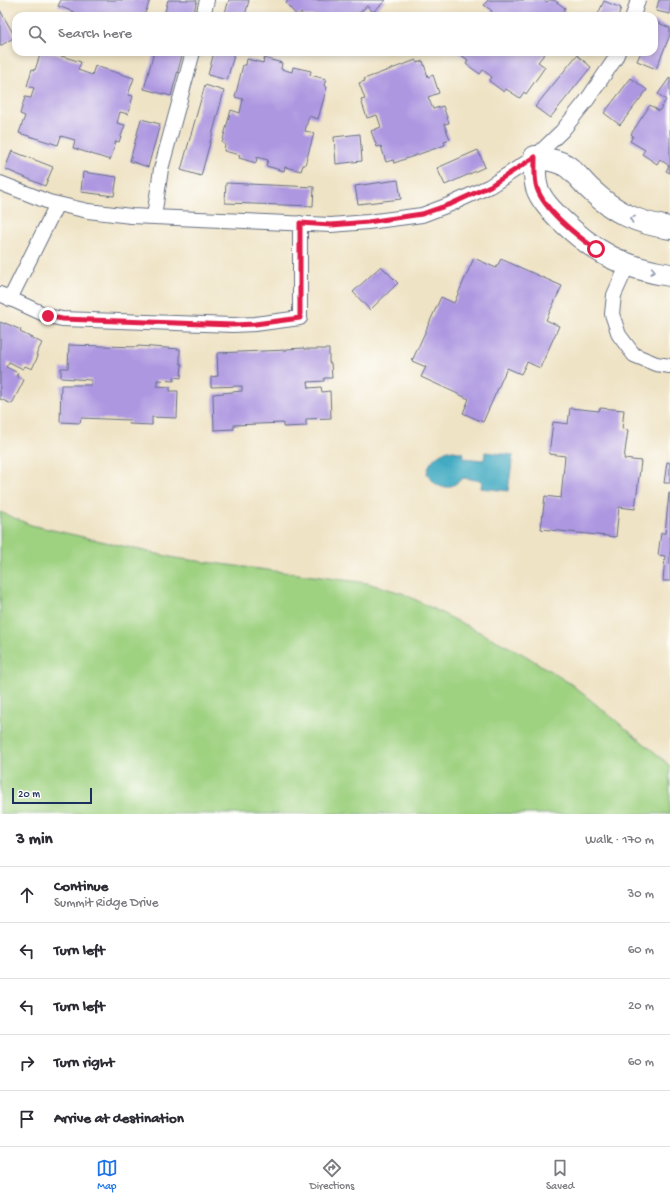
<!DOCTYPE html>
<html lang="en">
<head>
<meta charset="utf-8">
<style>
  :root { --surface:#fff; --page:#f7f7f7; --text:#2b2b33; --muted:#7c7c81; --line:#e1e1e2; --accent:#1a73e8 }
  body { margin:0; font-family:"Gochi Hand",sans-serif; background:var(--page); color:var(--text) }
  .scale { position:absolute; left:12px; bottom:10px; width:80px; box-sizing:border-box; padding-left:4px; border:2px solid #1b2f5e; border-top:0; font-size:11px; line-height:14px; white-space:nowrap; color:#1b2f5e; -webkit-text-stroke:3px #fdfcf7; paint-order:stroke }
  .stop { position:absolute; width:12px; height:12px; margin:-9px; border:3px solid #e11d48; border-radius:50%; background:#fff }
  .stop.end { background:#e11d48; border-color:#fff; box-shadow:0 1px 4px #0008 }
  .list { margin:0; padding:0; list-style:none }
  h2 { display:flex; justify-content:space-between; align-items:center; height:52px; margin:0; padding:0 16px; font-size:17px }
  h2 small { font-size:13px; font-weight:400; color:var(--muted) }
  .list li { display:grid; grid-template-columns:26px 1fr auto; gap:12px; align-items:center; box-sizing:border-box; height:56px; padding:0 16px; border-top:1px solid var(--line) }
  .list b { display:block; font-size:15px; white-space:nowrap }
  .list p { margin:0; font-size:13px; white-space:nowrap; color:var(--muted) }
  .list em { font-size:13px; font-style:normal; color:var(--muted) }
  .icon { flex:none; width:22px; height:22px; fill:none; stroke:currentColor; stroke-width:2; stroke-linecap:round; stroke-linejoin:round }
  .map { position:relative; flex:none; width:670px; height:814px; overflow:hidden }
  .search { position:absolute; background:var(--surface); box-shadow:0 2px 6px #0003; left:12px; right:12px; top:12px; height:44px; display:flex; align-items:center; gap:10px; box-sizing:border-box; padding:0 14px; border-radius:12px; color:var(--muted); font-size:15px }
  .sheet { height:332px; background:var(--surface) }
  nav { display:flex; justify-content:space-around; align-items:center; box-sizing:border-box; height:56px; border-top:1px solid var(--line); background:var(--surface); font-size:11px; color:var(--muted) }
  nav a { display:grid; justify-items:center; gap:2px }
  nav .on { color:var(--accent) }
  .map>svg:first-child { display:block }
  .green { fill:#9ed180; stroke:#5c806f }
  .water { fill:#42abc2; stroke:#2e6d90 }
  .building { fill:#ad97e1 }
  .lines { fill:none; stroke-linecap:round; stroke-linejoin:round }
  .service-casing { stroke:#656e82; stroke-width:16 }
  .minor-casing { stroke:#656e82; stroke-width:24 }
  .service { stroke:#fff; stroke-width:14 }
  .minor { stroke:#fff; stroke-width:22 }
  .oneway { stroke:#8d97ae }
  .route { stroke:#e11d48; stroke-width:5 }
</style>
</head>
<body>
<div class="map">
<svg width="670" height="814" viewBox="0 0 670 814">
  <rect width="100%" height="100%" fill="#fdfcf7"/>
  <filter id="ink" filterUnits="userSpaceOnUse"><feTurbulence type="fractalNoise" baseFrequency=".025" numOctaves="2"/><feDisplacementMap in="SourceGraphic" scale="8" xChannelSelector="R" yChannelSelector="G"/><feConvolveMatrix kernelMatrix="1 2 1 2 8 2 1 2 1" color-interpolation-filters="sRGB"/></filter>
  <filter id="wash" filterUnits="userSpaceOnUse"><feTurbulence type="fractalNoise" baseFrequency=".012" numOctaves="4" result="noise"/><feDisplacementMap in="SourceGraphic" scale="16" xChannelSelector="R" yChannelSelector="G"/><feGaussianBlur stdDeviation="0.9" result="paint"/><feColorMatrix in="noise" values="0 0 0 0 0 0 0 0 0 0 0 0 0 0 0 0 0 1.4 0 .05"/><feComposite in="paint" operator="in"/></filter>
  <g filter="url(#wash)">
    <rect width="100%" height="100%" fill="#efe3c5"/>
    <path class="green" d="M0,512l31,13 144,33 192,25 35,10 121,61 48,30 87,71 12,11v48h-670z"/>
    <path class="water" d="M448,450l16,3 -1,5 21,2 1,-8 28,3 -5,36 -27,-3 1,-7 -19,-3c-15,13 -25,13 -36,-5 2,-12 9,-18 21,-23z"/>
    <g id="blocks">
      <path class="building" d="M61,0h89l-6,16h-72l2,-4 -16,-6z
        M168,0h29l-4,16h-29z
        M229,0h20l-4,16h-21z
        M289,0h97l-13,12 -6,-6 -11,10h-52l-3,-3 -4,3 -11,-13z
        M488,0h56l3,2 2,-2h5l11,8 -2,4 5,4h-80l4,-5 -8,-6z
        M659,0h11v14l-14,-3z
        M604,1l17,7 -3,8h-21z
        M0,10l15,27 -15,9z
        M654,21l16,7v7l-14,34 -19,-8 4,-9h13z
        M41,52h7l33,10 -3,8 14,5 3,-9 39,12 -6,17 5,1 -5,18 -8,-2 -3,11 8,2 -6,17 -3,-1 -6,19 -37,-12 2,-8 -14,-4 -3,9 -39,-12 6,-17 -5,-2 5,-17 6,1 3,-10 -7,-2 5,-17 3,1z
        M154,52h29l-12,44 -27,-7z
        M214,52h21l-8,28 -19,-5z
        M457,52h89l-8,10 7,5 -19,27 -2,-2 -4,6 -14,-9 -2,3 -15,-11 3,-4 -9,-7 -3,4 -14,-10 2,-4z
        M577,55l14,12 -41,51 -15,-11z
        M264,58l18,5 -1,6 11,3 1,-5 18,4 -1,4 16,4 -2,7 3,1 -9,32 -9,-3 -4,15 9,2 -9,32h-2l-2,6 -16,-4 -1,4 -18,-5 2,-6 -11,-3 -1,6 -17,-5 1,-3 -16,-4 1,-7 -3,-1 9,-33 9,3 3,-14 -8,-2 8,-32h3l1,-6 16,4z
        M416,60l1,3 6,-2 5,16 5,-2 6,18 -11,4 5,12 10,-3 6,17 -5,1 6,15 -6,2 1,4 -51,18 -1,-3 -7,2 -5,-16 -4,1 -6,-16 10,-4 -4,-12 -10,3 -6,-18 4,-1 -6,-16 6,-2 -1,-2z
        M670,77v96l-4,-2 3,-5 -9,-7 -3,5 -15,-10 3,-4 -15,-9 3,-5 -2,-2 19,-29 9,6 7,-11 -8,-6z
        M631,78l16,12 -27,35 -16,-12z
        M205,85l19,6 -23,85 -20,-6z
        M141,119l19,5 -12,43 -18,-6z
        M360,134l2,27 -26,3 -2,-27z
        M478,150l7,17 -40,18 -8,-17z
        M12,151l41,16 -8,19 -40,-17z
        M83,172l34,5 -3,19 -33,-4z
        M398,180l3,19 -43,5 -3,-18z
        M226,183l88,4 -1,19 -88,-3z
        M474,258l22,10 5,-9 61,27 -16,34 13,6 -19,42 -13,-6 -6,12 -14,-6 -24,54 -20,-9 6,-14 -48,-22 5,-10 -14,-6 29,-64 13,6z
        M381,266l17,17 -28,27 -17,-18z
        M0,322l5,2v-1l16,7 -1,2 22,11 -6,12 2,1 -6,13 -7,-3 -2,3 -14,-7 -3,5 12,6 -2,3 8,4 -12,24 -12,-5z
        M69,345l69,2v-1l42,3v14l2,1 -1,14 -7,-1v4l-17,-1v6l13,1v4h8l-1,27 -25,-1v8l-23,-1 1,-4 -49,-2 -1,5 -20,-1 1,-37h30v-5l-30,-2v-10h7z
        M304,348v1h25v14h2l1,15h-8v3l-16,1 1,6 12,-1 1,5 8,-1 1,27 -25,1v7l-23,1v-4l-49,2v4l-20,1 -1,-36 29,-3v-5l-31,1v-10l7,-1 -1,-23 70,-3v-1z
        M570,408l29,3 1,-3 24,2 -2,19 6,1 -4,29 17,2 -6,48 -16,-2 -3,30 -75,-8 4,-33 16,2 4,-42 -16,-2 4,-32 15,2z
        M667,462l3,1v20h-6z
        M669,493h1v88h-7l2,-25 -7,-1 3,-22h4z"/>
    </g>
  </g>
  <g filter="url(#ink)">
    <use href="#blocks" fill-opacity="0" stroke="#656e82" stroke-width="1"/>
    <g class="lines">
      <g class="service-casing">
        <path id="service" d="M203,16l4,-16
          M633,16l5,-16
          M0,183l49,19 39,9 43,5 200,9 37,-3 54,-7 29,-11 39,-18 45,-29 27,-26 25,-31 28,-41 3,-7
          M154,217l7,-48 32,-117
          M628,264l-14,31 -2,19 7,21 15,20 22,9 14,2
          M0,294l48,22 14,3 171,6 22,-1 45,-6v-95
          M10,299l47,-95"/>
      </g>
      <g class="minor-casing">
        <path id="minor" d="M670,228c-32,-5 -55,-15 -79,-38 -9,-8 -16,-19 -26,-25 -9,-5 -21,-6 -30,-8 0,10 -1,21 2,31 4,12 14,22 23,31 34,33 63,49 110,56"/>
      </g>
      <use href="#service" class="service"/>
      <use href="#minor" class="minor"/>
    </g>
    <defs><path id="oneway-chevron" d="M-2-3.5L2.5 0L-2 3.5" fill="none" stroke-width="1.6" stroke-linecap="round" stroke-linejoin="round"/></defs>
    <g class="oneway">
      <use href="#oneway-chevron" transform="translate(632 219) rotate(-160)"/>
      <use href="#oneway-chevron" transform="translate(653 271) rotate(11)"/>
    </g>
  </g>
  <g class="lines" filter="url(#ink)">
    <path class="route" d="M48,316l14,3 171,6 22,-1 45,-6v-95l31,2 37,-3 54,-8 29,-10 39,-18 45,-29c0,10 -1,22 2,31 7,22 40,48 59,61"/>
  </g>
</svg>
<div class="scale">20 m</div>
<div class="stop" style="left:596px;top:249px"></div>
<div class="stop end" style="left:48px;top:316px"></div>
<div class="search"><svg class="icon" aria-label="search" viewBox="0 0 24 24"><circle cx="10" cy="10" r="6"/><path d="M15 15l6 6"/></svg>Search here</div>
</div>
<section class="sheet">
<h2>3 min<small>Walk · 170 m</small></h2>
<ul class="list">
<li><svg class="icon" aria-label="ahead" viewBox="0 0 24 24"><path d="M12 20V5M6 11l6-6 6 6"/></svg><div><b>Continue</b><p>Summit Ridge Drive</p></div><em>30 m</em></li>
<li><svg class="icon" aria-label="left" viewBox="0 0 24 24"><path d="M17 20v-9H6M10 6l-5 5 5 5"/></svg><div><b>Turn left</b></div><em>60 m</em></li>
<li><svg class="icon" aria-label="left" viewBox="0 0 24 24"><path d="M17 20v-9H6M10 6l-5 5 5 5"/></svg><div><b>Turn left</b></div><em>20 m</em></li>
<li><svg class="icon" aria-label="right" viewBox="0 0 24 24"><path d="M7 20v-9h11M14 6l5 5-5 5"/></svg><div><b>Turn right</b></div><em>60 m</em></li>
<li><svg class="icon" aria-label="arrive" viewBox="0 0 24 24"><path d="M6 21V4h12l-3 4 3 4H6"/></svg><div><b>Arrive at destination</b></div></li>
</ul>
</section>
<nav>
<a class="on"><svg class="icon" aria-label="map" viewBox="0 0 24 24"><path d="M3 6l6-2 6 2 6-2v14l-6 2-6-2-6 2zM9 4v14M15 6v14"/></svg>Map</a>
<a><svg class="icon" aria-label="directions" viewBox="0 0 24 24"><path d="M12 3l9 9-9 9-9-9zM9 14v-3h6M13 9l2 2-2 2"/></svg>Directions</a>
<a><svg class="icon" aria-label="saved" viewBox="0 0 24 24"><path d="M7 4h10v16l-5-4-5 4z"/></svg>Saved</a>
</nav>
</body>
</html>
